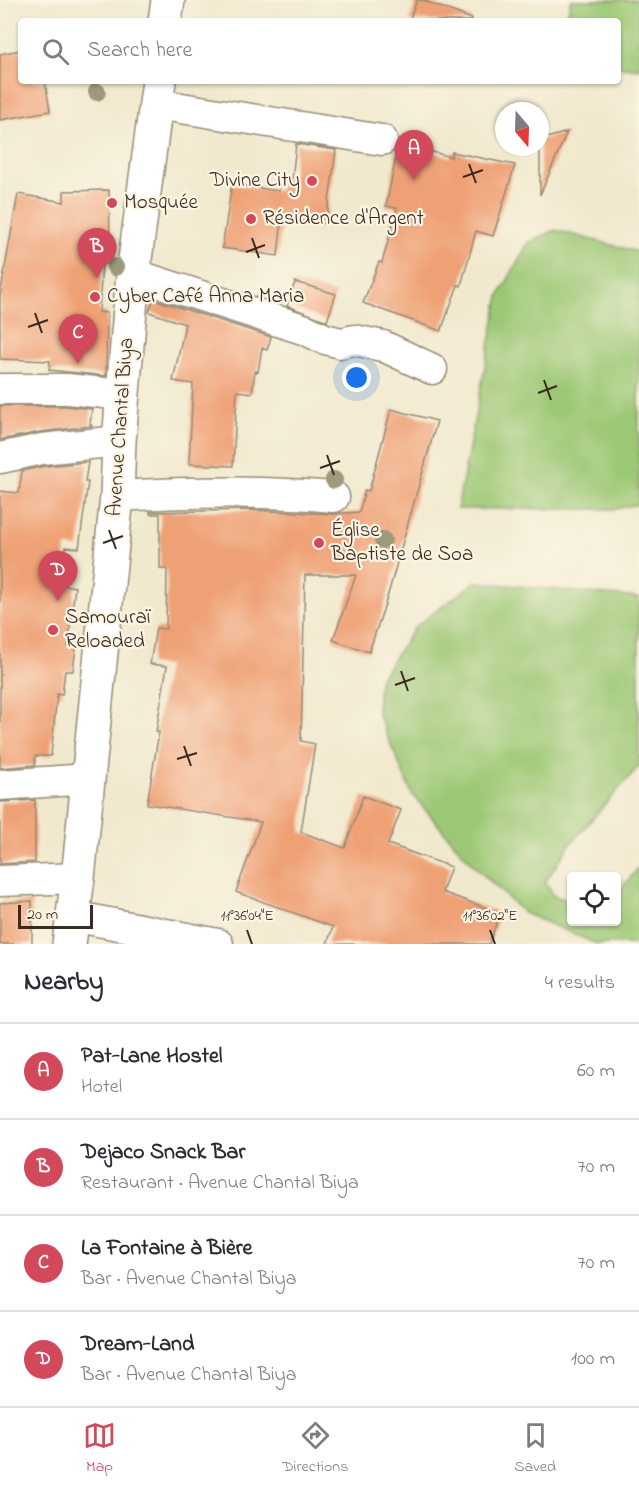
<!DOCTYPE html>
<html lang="en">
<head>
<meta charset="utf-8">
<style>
  :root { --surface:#fff; --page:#f2f2f3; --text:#2b2b33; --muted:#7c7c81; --line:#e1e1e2; --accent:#d1495b }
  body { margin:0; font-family:"Indie Flower",sans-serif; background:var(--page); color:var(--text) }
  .controls { position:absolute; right:18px; bottom:18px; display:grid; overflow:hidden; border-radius:6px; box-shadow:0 2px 4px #0004 }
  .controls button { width:54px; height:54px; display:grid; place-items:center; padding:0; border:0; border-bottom:2px solid var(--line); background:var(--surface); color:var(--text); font:30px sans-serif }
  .compass { position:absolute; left:495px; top:102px; width:54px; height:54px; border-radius:50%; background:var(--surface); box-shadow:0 2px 4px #0004; rotate:161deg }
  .scale { position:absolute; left:18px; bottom:15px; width:75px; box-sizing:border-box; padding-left:6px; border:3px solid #3b2a1e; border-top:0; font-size:16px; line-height:21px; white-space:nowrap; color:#3b2a1e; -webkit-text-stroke:4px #fcf5e5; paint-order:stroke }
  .you { position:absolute; left:357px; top:378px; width:21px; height:21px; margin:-15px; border:4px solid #fff; border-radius:50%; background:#1a73e8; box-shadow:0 0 0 9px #1a73e833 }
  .badge { display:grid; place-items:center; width:39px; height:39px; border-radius:50%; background:var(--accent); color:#fff; font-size:20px; font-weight:700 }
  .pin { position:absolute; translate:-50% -50px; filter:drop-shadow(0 2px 3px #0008) }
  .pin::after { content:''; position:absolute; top:32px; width:21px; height:18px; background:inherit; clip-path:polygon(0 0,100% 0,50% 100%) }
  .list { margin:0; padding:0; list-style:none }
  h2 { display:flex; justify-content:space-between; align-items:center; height:78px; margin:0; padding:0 24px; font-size:26px }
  h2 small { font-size:20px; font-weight:400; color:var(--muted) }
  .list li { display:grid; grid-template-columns:39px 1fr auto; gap:18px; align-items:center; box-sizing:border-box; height:96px; padding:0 24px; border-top:2px solid var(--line) }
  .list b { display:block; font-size:22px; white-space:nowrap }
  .list p { margin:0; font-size:20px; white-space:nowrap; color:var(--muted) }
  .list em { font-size:20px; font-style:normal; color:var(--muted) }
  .icon { flex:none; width:33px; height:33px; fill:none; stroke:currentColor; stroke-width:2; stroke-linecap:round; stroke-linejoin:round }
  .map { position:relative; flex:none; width:639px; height:944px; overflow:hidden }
  .search { position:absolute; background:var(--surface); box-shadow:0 2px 4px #0004; left:18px; right:18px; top:18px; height:66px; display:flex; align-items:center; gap:15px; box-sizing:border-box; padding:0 21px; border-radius:6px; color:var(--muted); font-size:22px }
  .sheet { height:462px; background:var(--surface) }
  nav { display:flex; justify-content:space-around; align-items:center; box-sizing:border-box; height:84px; border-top:2px solid var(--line); background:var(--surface); font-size:16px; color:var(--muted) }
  nav a { display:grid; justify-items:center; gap:3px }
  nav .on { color:var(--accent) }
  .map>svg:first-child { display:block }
  .green { fill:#9cc875; stroke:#6c794a; stroke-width:1.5 }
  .building { fill:#efa176 }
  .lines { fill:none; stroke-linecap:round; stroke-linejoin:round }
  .street-casing { stroke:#968a76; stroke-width:33 }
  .secondary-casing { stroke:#968a76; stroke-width:36 }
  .street { stroke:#fff; stroke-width:30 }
  .secondary { stroke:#fff; stroke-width:33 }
  .tree { fill:#9d9a7c }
  .ticks { fill:none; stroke:#3b2a1e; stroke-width:2 }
  .poi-dot { fill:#d1495b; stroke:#fcf5e5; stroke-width:2 }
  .labels { text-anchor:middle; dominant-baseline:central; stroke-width:4.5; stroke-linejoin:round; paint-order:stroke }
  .poi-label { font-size:21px; fill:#3b2a1e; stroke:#fcf5e5; text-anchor:start }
  .street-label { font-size:21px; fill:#3b2a1e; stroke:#fcf5e5 }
  .ticks-label { font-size:15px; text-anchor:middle; fill:#3b2a1e; stroke:#fcf5e5; stroke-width:4.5; stroke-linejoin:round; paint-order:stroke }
</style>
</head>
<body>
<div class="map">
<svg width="639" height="944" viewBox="0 0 639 944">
  <rect width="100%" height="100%" fill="#fcf5e5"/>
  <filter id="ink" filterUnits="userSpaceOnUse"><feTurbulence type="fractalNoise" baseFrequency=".0167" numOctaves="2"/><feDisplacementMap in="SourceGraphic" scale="12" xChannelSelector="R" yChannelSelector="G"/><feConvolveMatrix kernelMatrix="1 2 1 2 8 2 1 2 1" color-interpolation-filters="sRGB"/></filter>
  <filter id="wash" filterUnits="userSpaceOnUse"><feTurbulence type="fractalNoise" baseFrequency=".008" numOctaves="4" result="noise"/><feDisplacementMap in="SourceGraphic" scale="24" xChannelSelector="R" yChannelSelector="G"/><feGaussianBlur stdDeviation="1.35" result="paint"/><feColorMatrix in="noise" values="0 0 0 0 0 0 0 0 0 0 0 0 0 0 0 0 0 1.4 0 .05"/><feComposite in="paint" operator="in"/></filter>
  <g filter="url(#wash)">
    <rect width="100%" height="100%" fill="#f1e9ce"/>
    <path class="green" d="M571,0h68v69l-21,-3v-45h-49l-2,-5z
      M555,230l84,22v252l-23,5h-159l42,-213 29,-53z
      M475,582l164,16v168l-68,77 -26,39 9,14 17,5 1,21h44l1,-28 22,-27v77h-42l-73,-31 -52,-49 -60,-70 -35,-82 2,-32 36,-53z"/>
    <g id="blocks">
      <path class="building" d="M417,0h5l50,19v2h-63z
        M21,50v31h24l5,30 -50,9v-66z
        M567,132l-27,63v-55z
        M399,143l52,14 1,-5 63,13 -22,71 -17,-5 -15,55 -3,-1 -17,46 -78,-28 16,-41 3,1 15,-55 -11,-2z
        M296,144l40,6 -10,74 -44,-6 -4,38 -56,-8 10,-64 47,7 2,-12 11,1z
        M109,190l1,55h-7l-4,67 8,1 -1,63 -57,-6 1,-9 -50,-2v-63l18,-102 46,8v-11z
        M295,282l41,12 -9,27 -40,-15z
        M153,299l118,38 -4,13 -5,-2 -4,24 -3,-1 -3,22 -15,-2 -4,75 -44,-2 4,-80 -20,-3 12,-57 -36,-12z
        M0,406h67l25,3 -2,15 2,2 -52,6 -40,8z
        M391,409l46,12 -50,177 -18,54 -36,-12 23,-65h-51l-4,166 14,3 -14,88 44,16 18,-52 38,14 -13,34 63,23 -9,25 58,21 -11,31h-162l6,-17 -97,-35 25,-70 -114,-18 12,-72h-3l11,-66 -17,-2 6,-36 10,1 1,-60h-7v-55h-10v-2l102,-2 81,4 26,-2 6,-22 4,1z
        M88,462l-3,20h3l-9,66 -13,-1 -4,38 13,2 -7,59 8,1 -3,24h-8l-3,24 -5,-1 -6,62h-16v9l-35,3v-277l19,2 3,-22 23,-5z
        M35,800v62l-35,2v-62z
        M32,901v43h-32v-41z"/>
    </g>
  </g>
  <g filter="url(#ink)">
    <use href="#blocks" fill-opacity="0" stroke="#968a76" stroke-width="1.5"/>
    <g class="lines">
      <g class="street-casing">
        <path id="street" d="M156,104l226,36
          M133,274l173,56 19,9 16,4 13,-3 29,6 49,23
          M0,389h68l54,6
          M0,458l42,-9 77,-8
          M117,496c72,-4 145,-6 217,1
          M0,785l89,-6
          M0,881l78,-3
          M72,916l146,28"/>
      </g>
      <g class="secondary-casing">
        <path id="secondary" d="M165,21l3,-21
          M69,944l9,-66 39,-382 2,-55 14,-167 26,-193"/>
      </g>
      <use href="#street" class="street"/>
      <use href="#secondary" class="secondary"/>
    </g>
    <g class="tree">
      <circle cx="97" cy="92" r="9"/>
      <circle cx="115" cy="267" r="9"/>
      <circle cx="334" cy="480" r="9"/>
      <circle cx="383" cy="540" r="9"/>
    </g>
  </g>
  <path class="ticks" d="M469,164l7,19M463,177l20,-7M252,238l7,20M246,252l19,-7M35,313l7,20M28,327l20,-7M544,380l7,20M538,393l19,-7M327,455l7,20M320,468l20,-7M109,530l7,19M103,543l20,-7M401,671l7,20M395,685l20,-7M184,746l7,20M177,759l20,-6M247,930l5,14M490,930l5,14"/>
  <g class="poi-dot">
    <circle cx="312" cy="181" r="6"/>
    <circle cx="112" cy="203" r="6"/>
    <circle cx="251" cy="219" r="6"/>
    <circle cx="95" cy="297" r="6"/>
    <circle cx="319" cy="543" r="6"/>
    <circle cx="53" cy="630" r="6"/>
  </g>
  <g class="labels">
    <g class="poi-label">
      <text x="300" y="181" text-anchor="end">Divine City</text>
      <text x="124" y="203">Mosquée</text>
      <text x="263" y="219">Résidence d'Argent</text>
      <text x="107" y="297">Cyber Café Anna Maria</text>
      <text x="331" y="531">Église<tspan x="331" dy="24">Baptiste de Soa</tspan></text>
      <text x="65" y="618">Samouraï<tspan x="65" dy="24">Reloaded</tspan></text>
    </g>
    <g class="street-label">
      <text transform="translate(121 427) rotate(-86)">Avenue Chantal Biya</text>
    </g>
  </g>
  <g class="ticks-label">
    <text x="247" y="920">11°36'04"E</text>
    <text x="490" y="920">11°36'02"E</text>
  </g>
</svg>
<div class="controls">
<button><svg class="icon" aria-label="locate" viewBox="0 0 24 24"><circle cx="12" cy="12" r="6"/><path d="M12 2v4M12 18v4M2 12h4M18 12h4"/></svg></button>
</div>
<svg class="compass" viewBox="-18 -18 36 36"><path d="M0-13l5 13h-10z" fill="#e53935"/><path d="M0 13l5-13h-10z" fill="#7c7c81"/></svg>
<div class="scale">20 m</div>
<div class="you"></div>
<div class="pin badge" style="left:414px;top:180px">A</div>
<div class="pin badge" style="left:97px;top:278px">B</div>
<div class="pin badge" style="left:78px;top:364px">C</div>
<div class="pin badge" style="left:58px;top:601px">D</div>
<div class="search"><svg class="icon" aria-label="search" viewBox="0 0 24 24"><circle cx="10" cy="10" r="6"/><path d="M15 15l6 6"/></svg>Search here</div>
</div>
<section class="sheet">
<h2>Nearby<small>4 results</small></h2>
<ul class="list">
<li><span class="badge">A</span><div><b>Pat-Lane Hostel</b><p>Hotel</p></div><em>60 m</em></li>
<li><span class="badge">B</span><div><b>Dejaco Snack Bar</b><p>Restaurant · Avenue Chantal Biya</p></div><em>70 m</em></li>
<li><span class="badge">C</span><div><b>La Fontaine à Bière</b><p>Bar · Avenue Chantal Biya</p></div><em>70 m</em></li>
<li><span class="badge">D</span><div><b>Dream-Land</b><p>Bar · Avenue Chantal Biya</p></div><em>100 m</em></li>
</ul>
</section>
<nav>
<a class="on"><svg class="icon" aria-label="map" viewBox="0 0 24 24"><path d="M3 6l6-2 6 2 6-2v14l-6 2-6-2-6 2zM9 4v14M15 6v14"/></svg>Map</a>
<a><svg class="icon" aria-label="directions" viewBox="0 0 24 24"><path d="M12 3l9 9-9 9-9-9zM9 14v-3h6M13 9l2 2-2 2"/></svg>Directions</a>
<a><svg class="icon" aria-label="saved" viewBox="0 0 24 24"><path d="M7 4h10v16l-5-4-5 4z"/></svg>Saved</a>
</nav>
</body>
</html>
